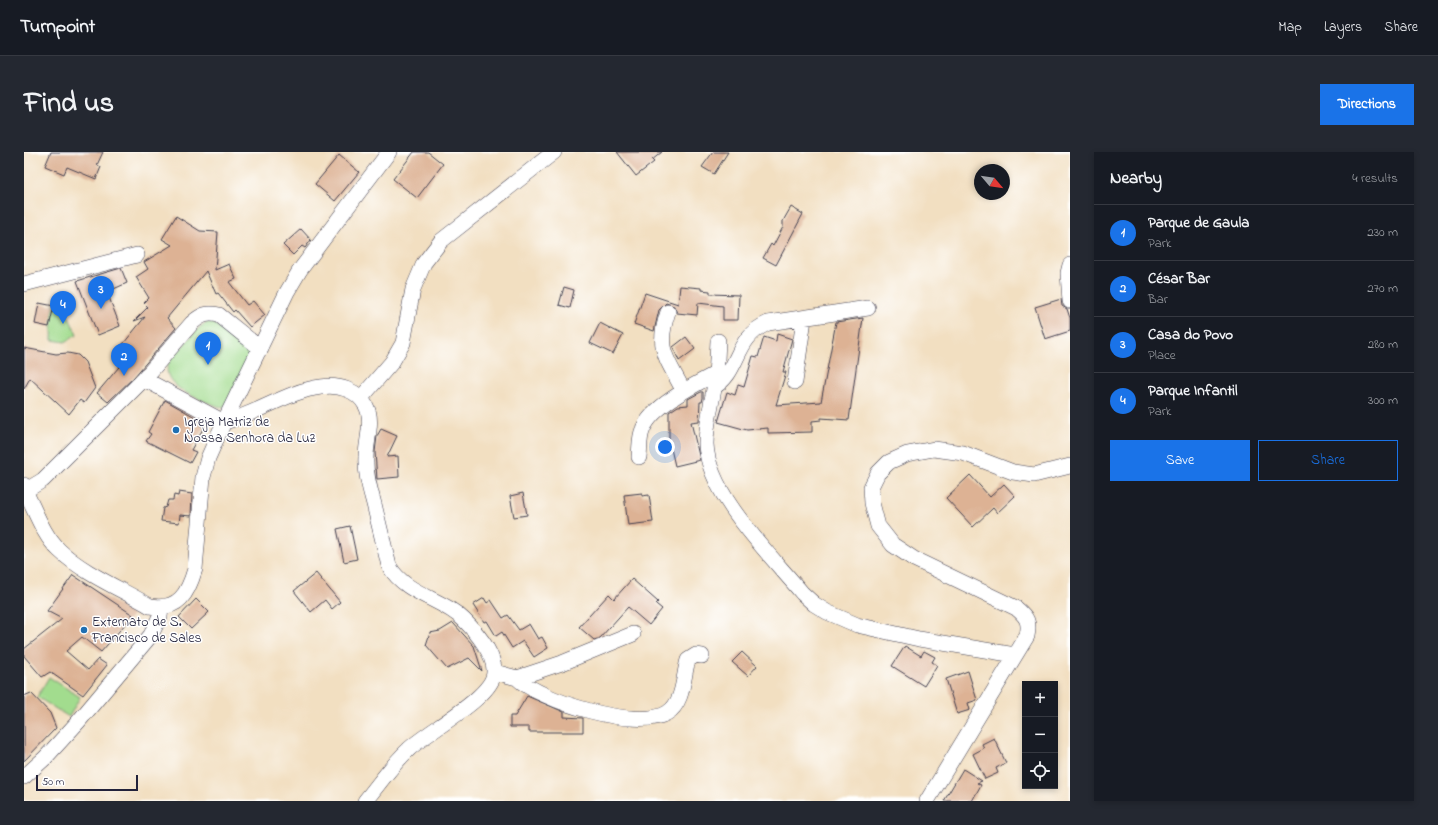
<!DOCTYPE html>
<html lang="en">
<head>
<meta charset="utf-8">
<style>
  :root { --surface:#171b24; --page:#242831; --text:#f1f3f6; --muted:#9ea1a6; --line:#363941; --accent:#1a73e8 }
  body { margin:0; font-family:"Indie Flower",sans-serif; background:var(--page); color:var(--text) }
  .controls { position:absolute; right:12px; bottom:12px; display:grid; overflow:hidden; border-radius:0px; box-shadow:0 2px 6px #0003 }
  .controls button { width:36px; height:36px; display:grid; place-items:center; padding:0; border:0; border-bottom:1px solid var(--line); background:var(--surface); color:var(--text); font:20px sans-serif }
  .compass { position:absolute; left:950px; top:12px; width:36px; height:36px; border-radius:50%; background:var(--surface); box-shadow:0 2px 6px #0003; rotate:119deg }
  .scale { position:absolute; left:12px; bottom:10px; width:102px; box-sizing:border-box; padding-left:4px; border:2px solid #22223b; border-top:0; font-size:11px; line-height:14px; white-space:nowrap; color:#22223b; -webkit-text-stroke:3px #fff; paint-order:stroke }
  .you { position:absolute; left:641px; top:295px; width:14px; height:14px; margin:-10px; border:3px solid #fff; border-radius:50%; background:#1a73e8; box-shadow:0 0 0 6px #1a73e833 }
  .badge { display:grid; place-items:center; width:26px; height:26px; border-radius:50%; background:var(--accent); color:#fff; font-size:13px; font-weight:700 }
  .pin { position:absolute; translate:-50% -33px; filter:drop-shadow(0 1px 2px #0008) }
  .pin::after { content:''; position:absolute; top:21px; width:14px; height:12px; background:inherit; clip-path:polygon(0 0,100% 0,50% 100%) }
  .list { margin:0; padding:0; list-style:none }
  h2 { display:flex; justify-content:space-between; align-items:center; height:52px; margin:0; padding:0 16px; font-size:17px }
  h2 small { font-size:13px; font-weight:400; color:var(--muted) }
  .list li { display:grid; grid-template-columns:26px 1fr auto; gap:12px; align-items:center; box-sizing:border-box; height:56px; padding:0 16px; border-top:1px solid var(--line) }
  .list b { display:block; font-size:15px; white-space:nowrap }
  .list p { margin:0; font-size:13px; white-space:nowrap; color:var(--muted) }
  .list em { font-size:13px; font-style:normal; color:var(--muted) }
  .actions { display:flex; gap:8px; padding:12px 16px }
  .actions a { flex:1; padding:9px 0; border:1px solid var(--accent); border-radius:0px; text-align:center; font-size:14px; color:var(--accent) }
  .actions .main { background:var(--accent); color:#fff }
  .icon { flex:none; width:22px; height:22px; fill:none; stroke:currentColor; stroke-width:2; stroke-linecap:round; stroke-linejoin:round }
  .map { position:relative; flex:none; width:1046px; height:649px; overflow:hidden; border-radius:0px }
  header { display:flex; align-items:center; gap:24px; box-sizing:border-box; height:56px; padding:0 20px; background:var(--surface); border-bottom:1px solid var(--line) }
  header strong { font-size:19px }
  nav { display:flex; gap:22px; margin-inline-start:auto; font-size:14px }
  .intro { display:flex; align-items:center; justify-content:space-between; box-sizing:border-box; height:96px; padding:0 24px }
  h1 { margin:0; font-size:28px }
  .button { padding:10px 18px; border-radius:0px; background:var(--accent); color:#fff; font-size:14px; font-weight:700 }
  main { display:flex; gap:24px; padding:0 24px }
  aside { flex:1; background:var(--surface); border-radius:0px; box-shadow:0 2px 6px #0003 }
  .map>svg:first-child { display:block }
  .green { fill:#a2dc8e; stroke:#627f64 }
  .building { fill:#ddb294 }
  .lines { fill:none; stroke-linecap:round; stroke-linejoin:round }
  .minor-casing { stroke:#413e4f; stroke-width:16 }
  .minor { stroke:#fff; stroke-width:15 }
  .poi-dot { fill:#1f6fb2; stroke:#fff; stroke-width:1.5 }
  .labels { text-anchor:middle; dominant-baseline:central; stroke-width:3; stroke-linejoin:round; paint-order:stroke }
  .poi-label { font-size:14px; fill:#22223b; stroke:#fff; text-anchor:start }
</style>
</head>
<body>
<header>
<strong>Turnpoint</strong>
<nav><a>Map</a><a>Layers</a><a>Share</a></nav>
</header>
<div class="intro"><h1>Find us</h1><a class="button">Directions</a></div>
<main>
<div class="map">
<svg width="1046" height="649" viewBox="0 0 1046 649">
  <rect width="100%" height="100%" fill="#fff"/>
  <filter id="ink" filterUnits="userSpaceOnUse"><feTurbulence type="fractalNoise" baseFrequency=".025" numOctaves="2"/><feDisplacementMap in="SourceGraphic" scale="8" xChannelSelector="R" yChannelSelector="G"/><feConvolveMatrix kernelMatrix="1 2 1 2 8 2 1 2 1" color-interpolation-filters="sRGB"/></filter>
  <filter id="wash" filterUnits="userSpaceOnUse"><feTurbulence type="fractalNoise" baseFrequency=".012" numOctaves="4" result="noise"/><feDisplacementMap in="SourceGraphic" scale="16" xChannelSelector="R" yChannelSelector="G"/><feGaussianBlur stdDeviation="0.9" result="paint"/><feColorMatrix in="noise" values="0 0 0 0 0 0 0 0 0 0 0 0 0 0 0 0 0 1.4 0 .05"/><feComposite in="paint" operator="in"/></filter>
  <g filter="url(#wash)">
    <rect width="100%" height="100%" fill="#f2dfc1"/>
    <path class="green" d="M34,147l9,14 10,22 -12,7 -13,-2c1,-13 -2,-31 6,-41z
      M183,170h5l39,30 -27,56c-16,-5 -64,-20 -56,-43 2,-6 10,-14 15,-19 7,-8 14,-18 24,-24z
      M25,525l31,20 -11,20 -32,-20z"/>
    <g id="blocks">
      <path class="building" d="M27,0h52l-6,13 4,2 -5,12 -29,-12 -3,7 -19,-8z
        M390,0h14l15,12 -26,34 -24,-19z
        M593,0h45l-10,8 2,2 -18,14z
        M689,0h15l-14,22 -12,-7z
        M315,3l20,17 -24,29 -20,-17z
        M767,55l12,7 -27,51 -13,-7 8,-14 2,2 10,-19v-6z
        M152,64l24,15 18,1 -3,38 14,-6 7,15 -7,3 18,23 6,-4 12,14 -15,12 -15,-17 -2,2 -15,-19 -2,1 -10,-23 -39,47 9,10 -42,49 -26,25 -11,-9 27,-32 -9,-7 30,-37 -11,4 14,-14 -4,-4 5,-5 -13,-21 12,-8 -4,-7 28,-17 -10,-6z
        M277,77l10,11 -6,8 -3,-2 -9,9 -10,-10z
        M97,116l6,15 -20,9 13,34 -22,9 -21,-54z
        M656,134l21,2v2l9,1v3l29,1 -1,25h-15v-14l-25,-3 -1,12 -20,-2 -3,-7 -8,-3 -7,7 -5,21 -20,-7 11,-31 33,11z
        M540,135l10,3 -4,18 -11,-3z
        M1037,147l1,7 5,3 3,9v13l-25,8 -10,-32z
        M15,151l15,3 -5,21 -14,-3z
        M839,166l-14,102 -28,-2v2l-9,1v11l-44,1v-5l-21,2 -29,-8 9,-30 8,3 3,-10 6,2 9,-31 5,1 6,-20 12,4 1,-7 15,5 -9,33h3l-10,33 45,-3 15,-80z
        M576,171l23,12 -10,19 -23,-11z
        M662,185l9,12 -16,12 -6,-14z
        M0,196l32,6 12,-1 10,2 7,7 10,26 -11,15 -4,-3 -11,14 -39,-36 -6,11z
        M677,240h2v6l-1,4h-2l-1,19 -8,1 9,38 -25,6 -6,-26v-28l9,-6 10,-1v-6z
        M141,248l37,21 -2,4 4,2 -13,23 5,2 -6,11 -44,-22 5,-7 -3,-2z
        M357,277l16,7 -10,21 11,-1 1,21 -22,2 -2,-27 2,-16z
        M946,323l20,22 14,-13 11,12 -18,17 -4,-5 -20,19 -27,-29z
        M155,340l13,2 -1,22 -11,-1 -1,8 -18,-2 2,-13 3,-1 2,-7h5l1,-5 4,1z
        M499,341l4,22 -13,2 -4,-21z
        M618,341v3l7,-1 4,27 -25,3 -4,-30z
        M326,374l7,33 -13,3 -7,-33z
        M292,421l24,29 -8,7 -7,-9 -14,12 -17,-21z
        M49,423l60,40 -32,37 -19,-15 -16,14 22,19 10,-11 9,6 -24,30 -33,-23 -8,5 -18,-21v-7l38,-30 -15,-8z
        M608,427l26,23 -2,2 6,5 -13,16 -21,-18 -28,31 -6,2 -15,-13 30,-33 5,5z
        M460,446l3,5 4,-3 12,18 5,-3 11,15 10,-6 9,15 4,-2 6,11 -14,9 -11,-16 -11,7 -10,-16 -6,4 -9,-15 -3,1 -11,-17z
        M172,447l13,13 -18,17 -12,-12z
        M429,471l21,23 8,25 -13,-13 -22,11 -21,-24 4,-12 10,-2z
        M881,494l16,10 3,-5 11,6 -3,5 5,3 -13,21 -32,-20z
        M718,500l15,14 -9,10 -16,-14z
        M944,519l9,29 -9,3 2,7 -13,4 -11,-35z
        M7,541l19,20 6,15 -32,33v-65z
        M503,544l37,16v5l19,1v14h-54v-5h-19v-11h5z
        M970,586l12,25 -10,5 2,5 -13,6 -12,-25 11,-6 -2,-4z
        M939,617l19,12 -5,2 4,2 -9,16h-28z"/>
    </g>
  </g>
  <g filter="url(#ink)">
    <use href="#blocks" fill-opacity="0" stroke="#413e4f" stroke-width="1"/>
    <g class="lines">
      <g class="minor-casing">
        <path id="minor" d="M1046,113l-2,8 2,28
          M0,132l113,-29
          M644,160c-13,38 -1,46 15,78
          M694,189c-1,15 -1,33 -4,48 -3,18 -8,36 -8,55 2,51 64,110 96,149l12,11 13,8 30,13 62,14 96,16
          M120,227l80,43c34,-8 63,-31 97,-35 17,-3 37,3 45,19 8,14 0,35 0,51 -1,16 4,32 8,47 5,21 10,42 15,62 17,29 53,32 75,54 12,12 31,34 30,52 0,25 -68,60 -86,78 -16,15 -29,34 -43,51
          M771,230l9,-63
          M690,235c27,-16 19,-49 54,-64l100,-15
          M337,246l31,-36 11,-19 10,-54 11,-26 17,-22 113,-89
          M615,305c1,-9 0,-20 4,-28 9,-23 51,-44 72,-55
          M0,333l1,6c10,19 18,44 34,59 24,23 62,39 91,56 29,5 38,-13 45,-37l8,-92 5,-19 16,-36 63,-130 13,-22 89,-118
          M1,339l18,-11 101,-101 48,-56c9,-8 15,-11 27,-8l42,34
          M471,520l22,6 45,-15 71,-29
          M493,526c24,23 120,53 150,35 17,-10 16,-37 21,-53l8,-5 6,1
          M0,625l21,-19 33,-36 73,-87 9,-19 1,-8
          M903,649l100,-165c3,-14 0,-19 -11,-28l-102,-49 -21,-14 -15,-19 -6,-23 -1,-16 7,-14 11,-11 18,-8 27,-5 29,4 50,19 21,3 36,-9"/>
      </g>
      <use href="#minor" class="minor"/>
    </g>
  </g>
  <g class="poi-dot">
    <circle cx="152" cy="278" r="4"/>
    <circle cx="60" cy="478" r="4"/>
  </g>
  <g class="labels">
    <g class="poi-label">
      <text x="160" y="270">Igreja Matriz de<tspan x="160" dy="16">Nossa Senhora da Luz</tspan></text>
      <text x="68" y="470">Externato de S.<tspan x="68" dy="16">Francisco de Sales</tspan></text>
    </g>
  </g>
</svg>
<div class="controls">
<button>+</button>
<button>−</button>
<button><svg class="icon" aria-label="locate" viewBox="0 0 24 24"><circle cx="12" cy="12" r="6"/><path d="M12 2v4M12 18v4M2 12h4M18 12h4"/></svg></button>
</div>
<svg class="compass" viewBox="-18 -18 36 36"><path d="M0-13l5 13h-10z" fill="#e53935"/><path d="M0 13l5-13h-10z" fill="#9ea1a6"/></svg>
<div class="scale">50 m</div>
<div class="you"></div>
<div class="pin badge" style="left:184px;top:213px">1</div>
<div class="pin badge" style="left:100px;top:224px">2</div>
<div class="pin badge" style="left:77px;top:157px">3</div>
<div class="pin badge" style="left:39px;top:172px">4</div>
</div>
<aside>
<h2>Nearby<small>4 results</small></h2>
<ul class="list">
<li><span class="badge">1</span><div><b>Parque de Gaula</b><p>Park</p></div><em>230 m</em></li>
<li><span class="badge">2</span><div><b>César Bar</b><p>Bar</p></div><em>270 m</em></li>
<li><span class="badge">3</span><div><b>Casa do Povo</b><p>Place</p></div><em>280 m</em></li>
<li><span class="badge">4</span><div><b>Parque Infantil</b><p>Park</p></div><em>300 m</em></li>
</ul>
<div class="actions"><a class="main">Save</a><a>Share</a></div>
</aside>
</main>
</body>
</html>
